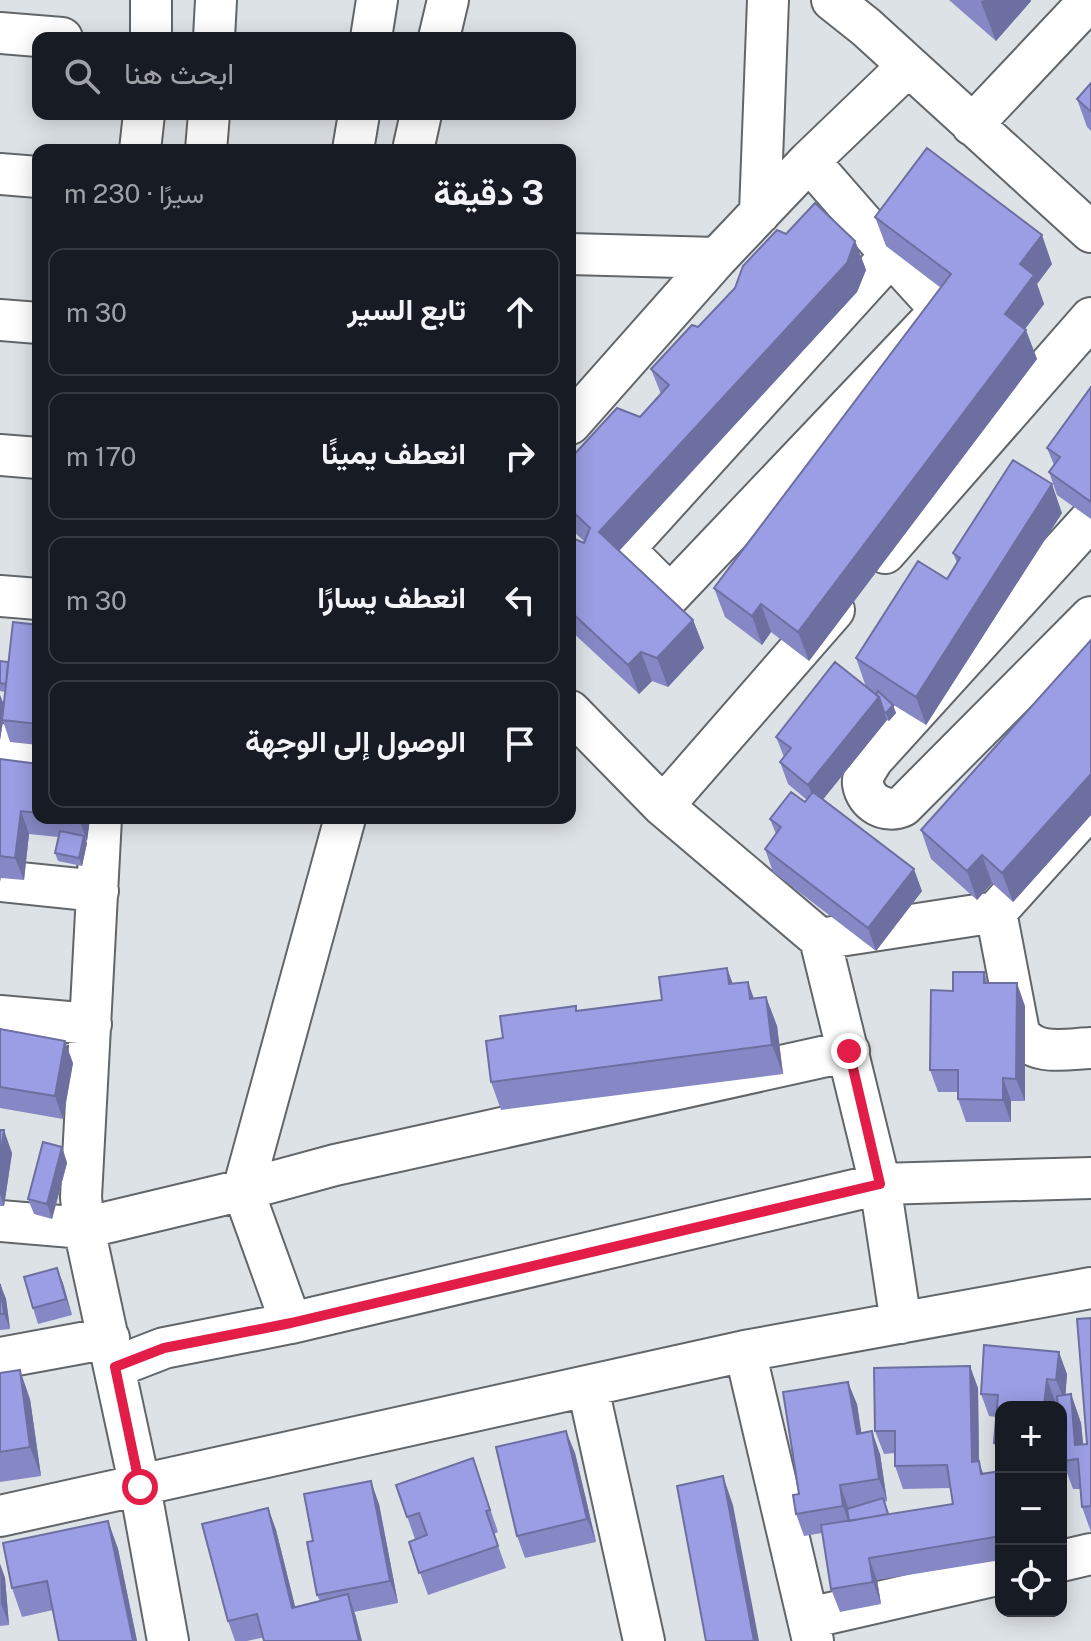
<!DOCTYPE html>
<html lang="ar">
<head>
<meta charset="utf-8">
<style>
  :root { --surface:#171b24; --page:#242831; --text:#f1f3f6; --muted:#9ea1a6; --line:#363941 }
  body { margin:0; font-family:"Public Sans",Vazirmatn,sans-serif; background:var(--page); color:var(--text); direction:rtl }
  .controls { position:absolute; right:24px; bottom:24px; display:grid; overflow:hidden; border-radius:16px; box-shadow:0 4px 20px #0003 }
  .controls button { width:72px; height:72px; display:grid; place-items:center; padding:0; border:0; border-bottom:2px solid var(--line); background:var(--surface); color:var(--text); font:40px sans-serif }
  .stop { position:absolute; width:24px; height:24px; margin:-18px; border:6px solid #e11d48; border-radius:50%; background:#fff }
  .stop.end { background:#e11d48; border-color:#fff; box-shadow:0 2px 8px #0008 }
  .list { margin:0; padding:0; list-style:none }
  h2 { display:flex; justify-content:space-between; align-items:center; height:104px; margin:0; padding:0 32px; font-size:34px }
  h2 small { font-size:26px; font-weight:400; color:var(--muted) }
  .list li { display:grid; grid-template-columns:52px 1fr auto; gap:24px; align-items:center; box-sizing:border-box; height:128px; margin:0 16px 16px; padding:0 16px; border:2px solid var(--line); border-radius:16px }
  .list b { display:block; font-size:30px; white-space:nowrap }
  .list em { font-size:26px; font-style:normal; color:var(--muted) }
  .icon { flex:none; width:44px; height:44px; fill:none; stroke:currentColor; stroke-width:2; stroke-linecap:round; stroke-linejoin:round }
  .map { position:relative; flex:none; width:1091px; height:1641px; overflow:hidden; direction:ltr }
  .search { position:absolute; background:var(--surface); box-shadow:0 4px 20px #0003; left:32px; top:32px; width:544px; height:88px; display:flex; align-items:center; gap:20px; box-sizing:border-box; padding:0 28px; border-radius:16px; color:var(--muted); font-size:30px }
  .panel { position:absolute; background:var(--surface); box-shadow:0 4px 20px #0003; left:32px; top:144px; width:544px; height:680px; border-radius:16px; direction:rtl }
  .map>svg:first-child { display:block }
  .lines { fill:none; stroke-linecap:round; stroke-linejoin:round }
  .minor-casing { stroke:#61666a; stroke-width:44 }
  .minor { stroke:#fff; stroke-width:40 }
  .wall { fill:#8688c5 }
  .shaded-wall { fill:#6d6fa0 }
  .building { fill:#9c9ee5; stroke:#6d6fa0; stroke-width:2 }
  .route { stroke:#e11d48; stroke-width:10 }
</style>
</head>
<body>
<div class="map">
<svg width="1091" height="1641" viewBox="0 0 1091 1641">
  <rect width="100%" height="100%" fill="#dde2e7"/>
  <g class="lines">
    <g class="minor-casing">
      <path id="minor" d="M832,0l34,27 225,205
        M0,33l62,5
        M151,38v-38
        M214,38l2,-38
        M371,38l6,-38
        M439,38l9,-38
        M972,125l118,-125
        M140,150l4,-36
        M206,150l3,-36
        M353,150l6,-36
        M413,150l8,-36
        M809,161l82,94
        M0,174l38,3
        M760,213l8,-213
        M570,254l147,4
        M891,255l50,55 -271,285 -46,-46z
        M0,320l38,3
        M570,424l147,-166 92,-97 99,-95
        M0,455l38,3
        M1091,519l-218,240c-5,8 -11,16 -10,25 3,19 23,30 40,22l188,-189
        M885,553l206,-235
        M0,596l38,3
        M570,711l93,95 157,133 60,245 21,139
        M0,744l38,4
        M663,806l171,-196
        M101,818l-20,379 3,31 56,259 28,154
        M345,818l-102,372 48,133 589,-139 211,-6
        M0,881l98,10
        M996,912l23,120c14,25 47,17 72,16
        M820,939l176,-27 95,-105
        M0,1016l91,8
        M0,1221l84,7 159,-38 92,-25 514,-114
        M745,1351l68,290
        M0,1358l109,-20
        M115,1367l49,-19 127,-25
        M588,1388l56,253
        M0,1516l745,-165 346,-63
        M1061,1561l30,-7
        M809,1618l192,-44"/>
    </g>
    <use href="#minor" class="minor"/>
  </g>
  <path class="wall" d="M949,0h82v1l-35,40z
    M1091,83v48l-4,-4 -10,-28z
    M875,217l177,47 -15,20 7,20 -19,25 12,30 -228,302 -38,-29 -9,13 -37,-28 -11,-29 227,-300 -55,-42z
    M786,234l69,7 11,29 -9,22 -238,258 74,70 11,28 -36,39 -16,-6 -13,13 -69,-64v-93l14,6v-2l-10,-9 -4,-12v-61l70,-42 21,-23 -10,-25 47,-42z
    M1091,387v132l-34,-24 -8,-23 5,-7 -7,-17z
    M1062,513l-136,212 -34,-21 4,9 -7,8 -2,-1 -64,79 99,92 -46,60 -103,-79 -8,-23 11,-15 -6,-15 35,-17 2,-2 -19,-16 -8,-22 4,-5 -8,-20 100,-42v-1l-10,-7 -10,-29 91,-79 10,-16 -4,-10z
    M38,625v120l-28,-3 -7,-21 -3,19v-45l4,10 1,-13 -5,-1v-30l8,1z
    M1091,640v175l-78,87 -21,-19 -15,17 -46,-41 -10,-29z
    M0,759l38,5v54h52l-3,23 -1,-1 1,3 -5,23 -24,-5 -3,-8 3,-16 -29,-3 -5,46 -23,-2 -1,4z
    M727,968l6,16 21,14 12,-1 11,29 6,48 -282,36 -10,-28 12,-44 159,-38z
    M984,972l4,11 37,23v95h-14v21h-45l-8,-23v-7h-20l-8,-22 23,-79z
    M0,1029l73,34 -10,56 -63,-11z
    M0,1130l12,23 -8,53h-4z
    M62,1147l5,16 -15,56 -18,-5 -6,-15z
    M57,1268l15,47 -34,9 -5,-16z
    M0,1284l6,15 4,30 -10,1z
    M1091,1318v214l-9,-25 -2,-18h-7l-7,-19h-5v-63h-60v60v-4l-7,-20 2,-26 -7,-1 -8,-22 86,-20 -2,21 6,-1 10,29 2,21h4z
    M0,1373l30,26 11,77 -41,6z
    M978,1388l1,75 4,11 18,-3v89l-124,20 4,24 -41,8 -9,-23 -9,-56 -18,3 -8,-22 3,-20 58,-90 4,29 19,21 7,47 -2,1 4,12 64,-10 -2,-16 -48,1 -8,-23v-13l-11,1 -9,-23z
    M575,1453l21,89 -71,16 -8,-22z
    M473,1458l25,74 -4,2 12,34 -78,27 -19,-53 6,-3 -19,-54z
    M379,1504l19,99 -44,9 2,5 -109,24h-12l-7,-20 40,-113 8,22 19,77 25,-6 -3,-6 -4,-54z
    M108,1521l10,28 19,92h-78l-6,-31 -31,7 -10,-29z
    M0,1564l5,14 4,47 -9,1z"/>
  <path class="shaded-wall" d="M984,0h47v1l-35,40 -15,-39z
    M1042,235l10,29 -15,20 7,20 -29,38 -10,-28 15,-50z
    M855,241l11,29 -9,22 -247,269 -11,-29z
    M1026,330l11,29 -228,302 -11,-29z
    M1052,484l10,29 -136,212 -10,-28z
    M761,604l10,28 -9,13 -10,-29z
    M693,620l11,28 -36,39 -11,-29z
    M641,652l11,29 -13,13 -11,-29z
    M0,695l5,13 -5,32z
    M879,697l8,23 -70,87 -9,-22z
    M893,705l3,8 -7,8 -3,-8z
    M1091,774v41l-78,87 -11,-29z
    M21,811l8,23 -5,46 -9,-22z
    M79,818h11l-3,23z
    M84,836l3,7 -5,23 -3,-8z
    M982,855l10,28 -15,17 -10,-29z
    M914,869l8,22 -46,60 -8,-23z
    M727,968l10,29 -8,-13z
    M748,982l10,28 -8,-11z
    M1017,983l8,23v95l-9,-22z
    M766,997l11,29 6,48 -11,-29z
    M65,1041l8,22 -10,56 -8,-23z
    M1003,1078l8,23v21l-8,-22z
    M4,1130l8,23 -8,53 -4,-12v-35z
    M62,1147l5,16 -15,56 -5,-15z
    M57,1268l6,15 9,32 -6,-16z
    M0,1284l6,15 4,30 -6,-15z
    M1059,1352l8,22 -2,28 -9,-22z
    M970,1366l8,22 1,75 8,20 -15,-21z
    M20,1370l10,29 11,77 -11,-29z
    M1047,1379l8,22v6l-11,-2z
    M848,1382l9,22 8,52 -8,-22z
    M1071,1394l10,29 5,50 -11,-28z
    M566,1431l9,22 21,89 -9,-23z
    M872,1431l8,23 7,47 -8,-22z
    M723,1476l10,29 26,136h-5z
    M371,1481l8,23 19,99 -8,-22z
    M840,1485l8,22 3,22 -8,-23z
    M268,1508l8,22 25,100 -9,-22z
    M108,1521l10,28 19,92h-4z
    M869,1558l8,22 4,24 -8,-22z
    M0,1564l5,14 4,47 -8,-22z
    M348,1594l8,23 6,24h-3z"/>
  <path class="building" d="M1091,83v29l-14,-13z
    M927,148l115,87 -22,29 14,11 -29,39 21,16 -228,302 -37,-28 -9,12 -38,-28 237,-314 -76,-57z
    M815,203l40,38 -8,22 -248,269 94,88 -36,38 -16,-6 -13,13 -58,-54v-74l14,6 6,-15 -20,-19v-50l47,-51 23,9 29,-32 -18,-16 41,-44 6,2 37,-39 8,-22 34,-36 9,4z
    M1091,387v115l-42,-30 11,-15 -13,-9z
    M1013,460l39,24 -136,213 -60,-39 62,-97 29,18 13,-21 -7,-5z
    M13,622l25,3v99l-36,-4z
    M1091,640v134l-89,99 -20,-18 -15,16 -46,-41z
    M0,661l8,1 -2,22 -6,-1z
    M835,662l44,35 -71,88 -28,-23 11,-14 -15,-11z
    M878,691l15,14 -7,8 -2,-1 -5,-15 -3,-2z
    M0,759l38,5v49l-17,-2 -6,47 -15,-2z
    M791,792l14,10 8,-10 101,77 -46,59 -103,-79 16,-22 -11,-8z
    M60,831l24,5 -5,22 -24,-5z
    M727,968l2,16 19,-2 2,17 16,-2 6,48 -281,37 -5,-41 17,-3 -3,-22 76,-10v5l86,-11 -3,-23z
    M953,972h31v11h33l-1,96 -13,-1v22l-45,-1v-29h-28l1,-80 22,1z
    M0,1029l65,12 -10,55 -55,-9z
    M0,1130h4l-4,29z
    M43,1142l19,5 -15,57 -19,-5z
    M57,1268l9,31 -33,9 -9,-31z
    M0,1284l4,30h-4z
    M1091,1318v188l-9,1 -4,-48 -15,2 -2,-20v-34h-3l-1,-11 14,-2 4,51 12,-1 -10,-125z
    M984,1345l75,7 -3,28 -9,-1 -3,26 14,2h-57v37l-7,-1 4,-48 -17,-1z
    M970,1366l2,96 7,-1 2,13 20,-3v65l-132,22 4,24 -42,7 -10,-64 132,-21 -6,-39 -52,1v-35h-20l-1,-63z
    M20,1370l10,77 -30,5v-79z
    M848,1382l9,52 15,-3 7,48 -39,6 3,21 -47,8 -3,-19 6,-1 -16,-102z
    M566,1431l21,88 -70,17 -21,-89z
    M473,1458l17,52 -4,1 12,35 -79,27 -10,-31 18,-7 -8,-22 -12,4 -11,-32z
    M723,1476l31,165h-48l-29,-155z
    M371,1481l19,100 -73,14 -10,-53 6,-1 -9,-47z
    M883,1498l5,16 -39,7 -2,-12z
    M268,1508l24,100 56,-14 11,47h-95l-7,-27 -29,7 -26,-97z
    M108,1521l25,120h-74l-12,-60 -35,7 -9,-45z"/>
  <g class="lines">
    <path class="route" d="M140,1487l-25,-120 49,-19 127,-25 589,-139 -31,-133"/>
  </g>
</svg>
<div class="controls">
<button>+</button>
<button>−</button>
<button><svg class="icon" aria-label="locate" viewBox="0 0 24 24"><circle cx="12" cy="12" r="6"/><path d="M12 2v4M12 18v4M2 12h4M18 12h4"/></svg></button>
</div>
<div class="stop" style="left:140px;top:1487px"></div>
<div class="stop end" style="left:849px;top:1051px"></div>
<div class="search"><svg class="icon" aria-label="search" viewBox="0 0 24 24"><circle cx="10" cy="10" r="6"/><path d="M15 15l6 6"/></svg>ابحث هنا</div>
<section class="panel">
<h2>3 دقيقة<small>سيرًا · 230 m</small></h2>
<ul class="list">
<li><svg class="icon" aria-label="ahead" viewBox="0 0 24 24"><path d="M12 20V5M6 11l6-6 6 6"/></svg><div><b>تابع السير</b></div><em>30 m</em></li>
<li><svg class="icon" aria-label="right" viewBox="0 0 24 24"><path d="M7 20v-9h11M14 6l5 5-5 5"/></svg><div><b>انعطف يمينًا</b></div><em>170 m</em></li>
<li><svg class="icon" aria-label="left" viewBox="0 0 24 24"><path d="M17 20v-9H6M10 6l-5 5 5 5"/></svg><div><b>انعطف يسارًا</b></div><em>30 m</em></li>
<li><svg class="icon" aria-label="arrive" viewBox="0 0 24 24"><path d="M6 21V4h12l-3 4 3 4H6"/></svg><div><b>الوصول إلى الوجهة</b></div></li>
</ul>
</section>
</div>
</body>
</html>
